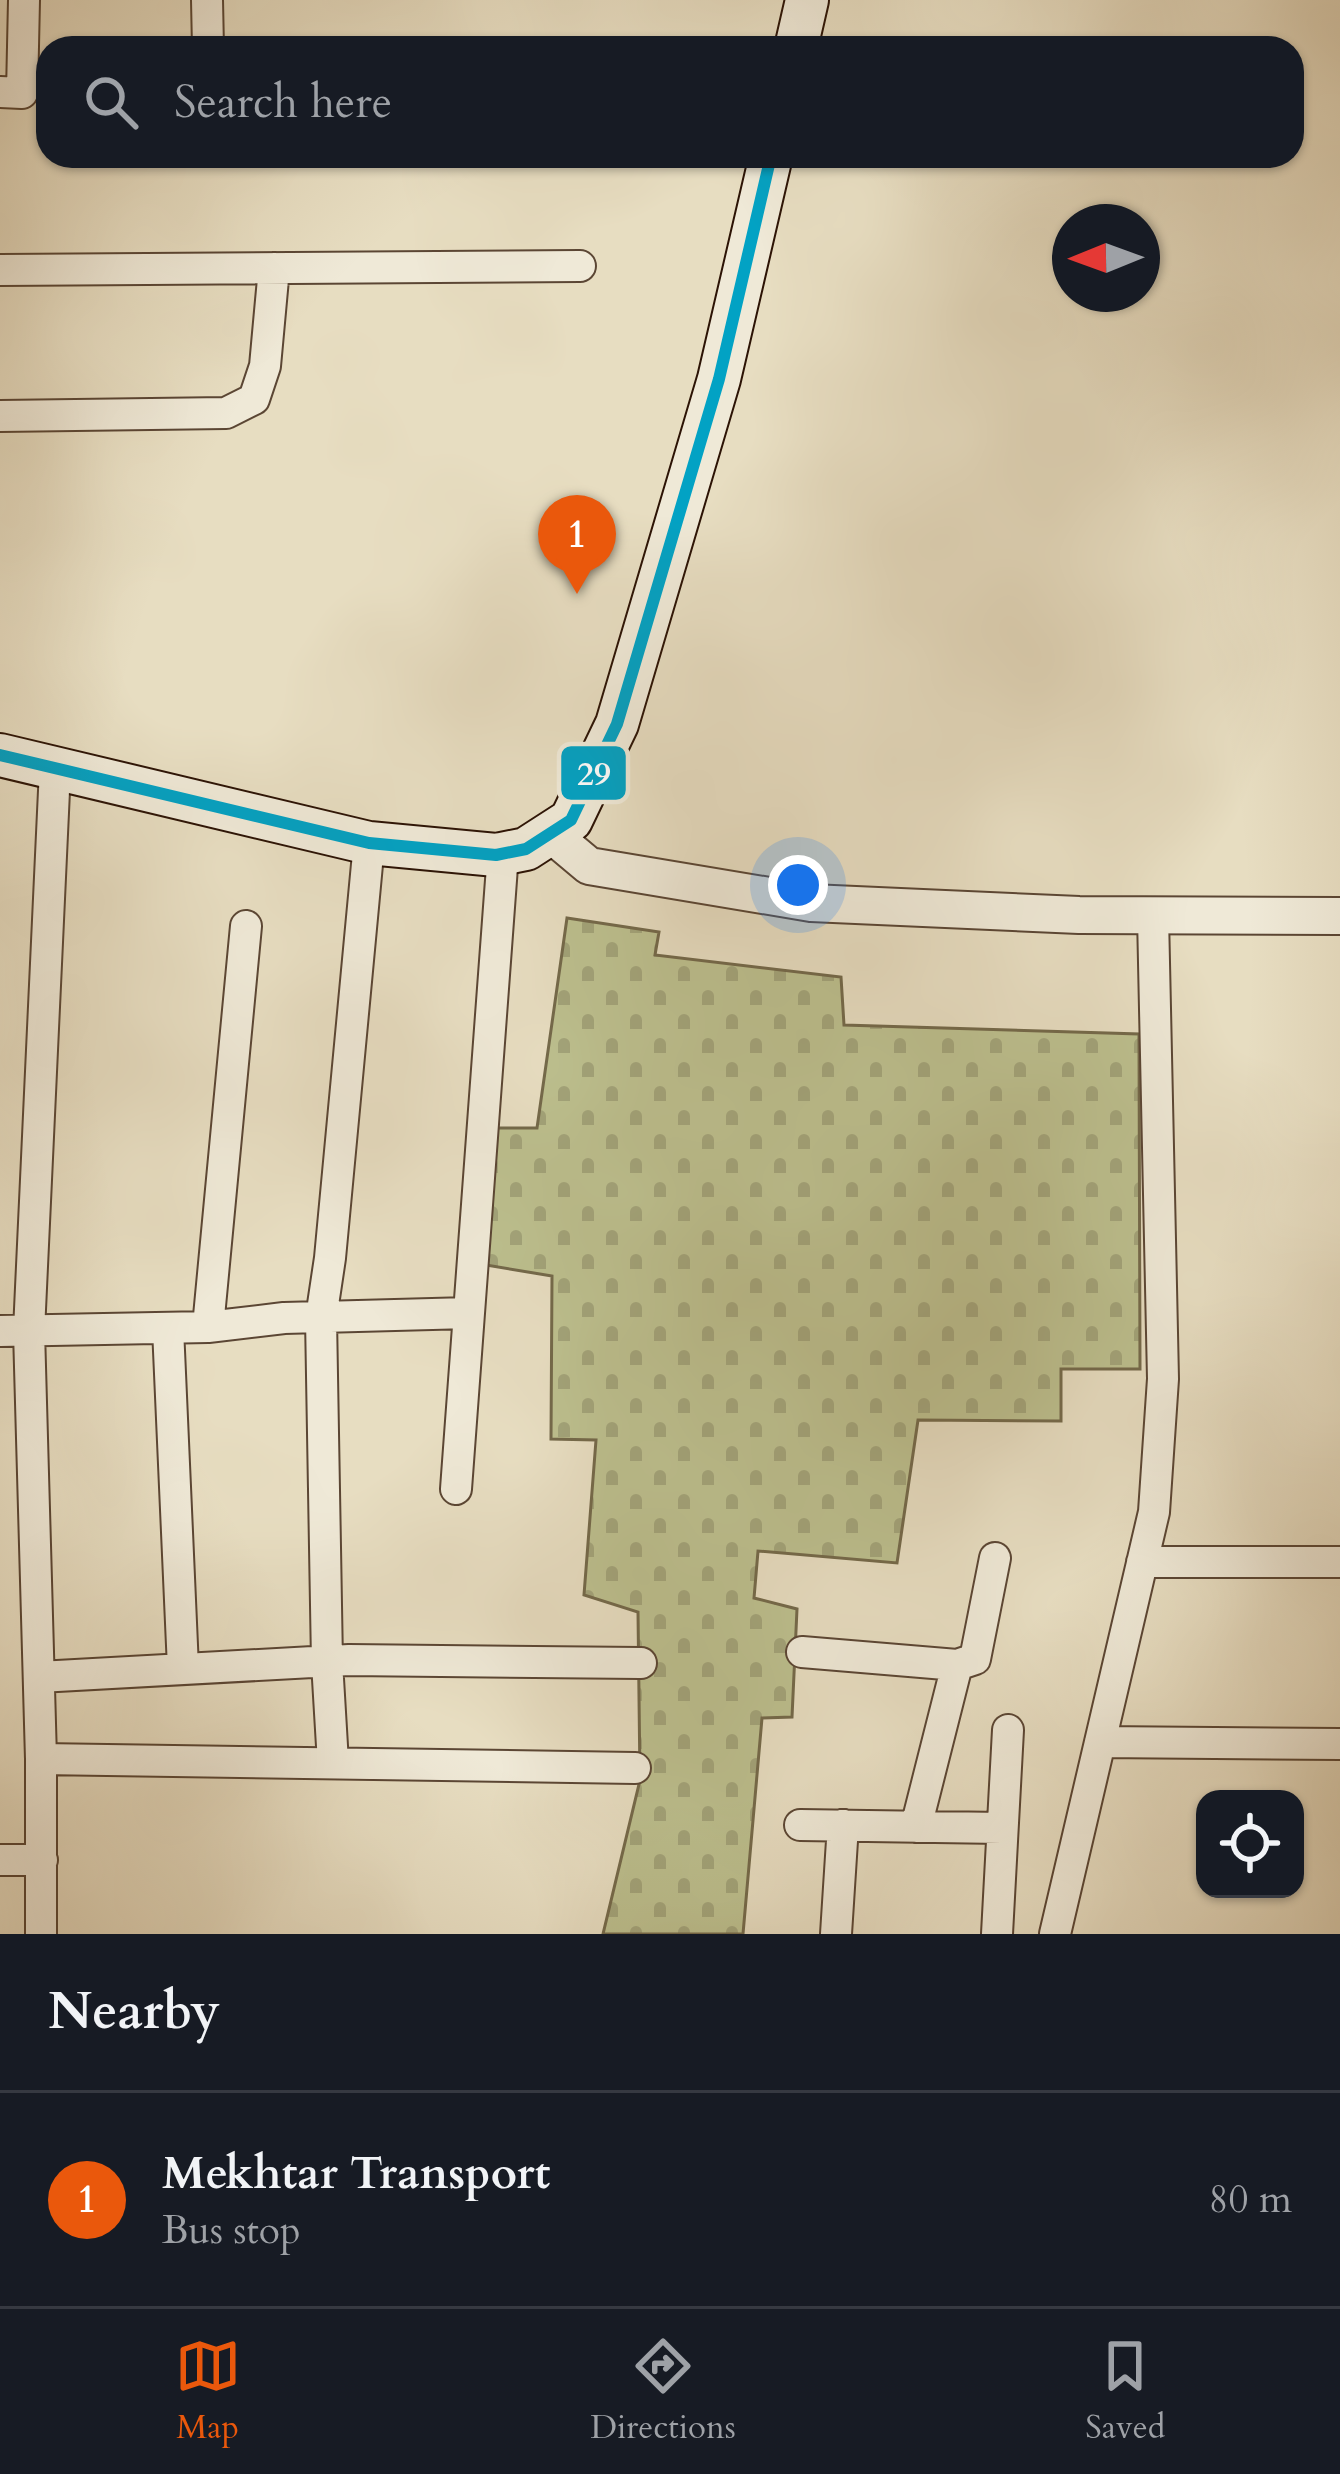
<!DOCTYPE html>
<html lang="en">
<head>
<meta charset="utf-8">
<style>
  :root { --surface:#171b24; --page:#242831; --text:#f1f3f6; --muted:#9ea1a6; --line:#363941; --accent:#ea580c }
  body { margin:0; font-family:Cardo,serif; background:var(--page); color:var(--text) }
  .controls { position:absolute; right:36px; bottom:36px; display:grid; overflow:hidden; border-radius:24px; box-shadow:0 3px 9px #0004 }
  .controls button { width:108px; height:108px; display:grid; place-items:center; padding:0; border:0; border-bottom:3px solid var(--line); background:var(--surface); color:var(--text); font:60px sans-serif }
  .compass { position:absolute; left:1052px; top:204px; width:108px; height:108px; border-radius:50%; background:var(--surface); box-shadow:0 3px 9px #0004; rotate:269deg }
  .you { position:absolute; left:798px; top:885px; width:42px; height:42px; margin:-30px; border:9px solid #fff; border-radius:50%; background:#1a73e8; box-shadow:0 0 0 18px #1a73e833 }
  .badge { display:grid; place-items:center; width:78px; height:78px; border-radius:50%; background:var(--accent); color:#fff; font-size:39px; font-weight:700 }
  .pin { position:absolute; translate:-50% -99px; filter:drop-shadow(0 3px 6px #0008) }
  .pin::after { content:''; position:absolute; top:63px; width:42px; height:36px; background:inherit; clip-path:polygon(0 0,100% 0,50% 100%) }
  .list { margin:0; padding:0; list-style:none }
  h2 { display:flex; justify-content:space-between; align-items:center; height:156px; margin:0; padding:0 48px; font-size:51px }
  h2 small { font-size:39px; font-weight:400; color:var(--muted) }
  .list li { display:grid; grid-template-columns:78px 1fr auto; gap:36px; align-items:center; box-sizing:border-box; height:216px; padding:0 48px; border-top:3px solid var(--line) }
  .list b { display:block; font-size:45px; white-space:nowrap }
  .list p { margin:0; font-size:39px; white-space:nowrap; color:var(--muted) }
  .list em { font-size:39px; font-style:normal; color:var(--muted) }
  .icon { flex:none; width:66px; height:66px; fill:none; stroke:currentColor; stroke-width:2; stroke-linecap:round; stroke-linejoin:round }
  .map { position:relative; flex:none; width:1340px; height:1934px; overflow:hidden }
  .search { position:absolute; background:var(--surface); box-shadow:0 3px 9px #0004; left:36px; right:36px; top:36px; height:132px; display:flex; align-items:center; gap:30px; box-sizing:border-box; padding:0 42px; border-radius:36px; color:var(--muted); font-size:45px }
  .sheet { height:372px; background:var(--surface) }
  nav { display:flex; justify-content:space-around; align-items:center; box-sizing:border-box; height:168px; border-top:3px solid var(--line); background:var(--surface); font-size:33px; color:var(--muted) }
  nav a { display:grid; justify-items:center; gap:6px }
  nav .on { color:var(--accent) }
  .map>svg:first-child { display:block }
  .cemetery { fill:url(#cemetery-stones); stroke:#74694a; stroke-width:3 }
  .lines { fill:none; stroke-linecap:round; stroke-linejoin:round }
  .minor-casing { stroke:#5b4634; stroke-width:34 }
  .tertiary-casing { stroke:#5b4634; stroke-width:40 }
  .secondary-casing { stroke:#2c1305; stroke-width:46 }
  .minor { stroke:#efe9d7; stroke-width:30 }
  .tertiary { stroke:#efe9d7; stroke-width:36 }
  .secondary { stroke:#efe9d7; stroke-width:42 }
  .bus-1-casing { stroke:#efe9d7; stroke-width:21 }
  .bus-1 { stroke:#02a2c4; stroke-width:12 }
  .line-badge { stroke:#efe9d7; stroke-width:4.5 }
  .badge-label { font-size:33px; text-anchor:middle; font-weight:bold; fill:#fff }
</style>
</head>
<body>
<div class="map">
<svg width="1340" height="1934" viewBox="0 0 1340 1934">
  <defs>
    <pattern id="cemetery-stones" width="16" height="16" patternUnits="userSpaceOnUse" patternTransform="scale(3)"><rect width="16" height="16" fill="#bcbf8e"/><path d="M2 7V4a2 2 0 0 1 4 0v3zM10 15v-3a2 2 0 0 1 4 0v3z" fill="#a2a379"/></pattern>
  </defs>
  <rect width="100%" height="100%" fill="#e7ddc1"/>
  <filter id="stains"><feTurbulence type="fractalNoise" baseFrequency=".00167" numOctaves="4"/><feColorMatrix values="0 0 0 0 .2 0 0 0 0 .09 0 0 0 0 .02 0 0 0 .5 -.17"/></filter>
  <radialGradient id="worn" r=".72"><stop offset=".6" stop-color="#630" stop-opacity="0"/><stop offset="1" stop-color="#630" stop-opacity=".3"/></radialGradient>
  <path class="cemetery" d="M567,918l92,14 -4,23 186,22 3,48 295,9 1,335h-79v52l-143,-1 -21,143 -139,-12 -4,47 43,11 -5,108 -30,1 -19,216h-140l37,-154 -2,-168 -54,-17 12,-155 -45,-1 1,-163 -66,-11 -3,-137h54z"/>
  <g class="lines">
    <g class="minor-casing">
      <path id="minor" d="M207,0l1,48
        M0,92l22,1 2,-93
        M0,270l580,-4
        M0,416l226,-3 28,-14 11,-33 9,-98
        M208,1327l38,-401
        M168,1328l15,340
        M0,1331l208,-4 76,-9 185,-5
        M456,1489l47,-636
        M1142,1562h198
        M802,1652l155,13
        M39,1677l310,-17 292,3
        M1100,1742l240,2
        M41,1759l594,9
        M333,1763l-6,-101 -6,-344 9,-60 39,-415
        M800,1825l202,3
        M916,1827l41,-162 18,-6 20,-101
        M0,1860h42
        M41,1934v-175l-12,-428 26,-562
        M836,1934l7,-109
        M997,1934l11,-204
        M1055,1934l99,-422 9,-133 -10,-463"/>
    </g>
    <g class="tertiary-casing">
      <path id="tertiary" d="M552,835l37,31 222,37 268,12 261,1"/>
    </g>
    <g class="secondary-casing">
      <path id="secondary" d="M796,48l11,-48
        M0,755l369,88 127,12 30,-6 45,-29 46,-96 102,-345 52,-223"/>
    </g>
    <use href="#minor" class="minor"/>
    <use href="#tertiary" class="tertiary"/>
    <use href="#secondary" class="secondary"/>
    <g class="bus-1-casing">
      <path id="bus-1" d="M0,755l369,88 127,12 30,-6 45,-29 46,-96 102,-345 52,-223"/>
    </g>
    <use href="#bus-1" class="bus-1"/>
  </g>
  <rect class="line-badge" x="559" y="744" width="69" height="58" rx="12" fill="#02a2c4"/>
  <g class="badge-label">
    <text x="594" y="785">29</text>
  </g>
  <rect width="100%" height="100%" filter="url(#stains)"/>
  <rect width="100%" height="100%" fill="url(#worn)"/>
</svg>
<div class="controls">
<button><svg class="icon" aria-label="locate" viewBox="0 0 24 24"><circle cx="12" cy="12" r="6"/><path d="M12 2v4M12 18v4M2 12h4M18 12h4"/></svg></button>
</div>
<svg class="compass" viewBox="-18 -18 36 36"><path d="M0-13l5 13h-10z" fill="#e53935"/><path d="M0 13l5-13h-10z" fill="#9ea1a6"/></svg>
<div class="you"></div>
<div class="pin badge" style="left:577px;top:594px">1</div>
<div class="search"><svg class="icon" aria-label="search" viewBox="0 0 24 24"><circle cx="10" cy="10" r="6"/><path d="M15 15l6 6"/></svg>Search here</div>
</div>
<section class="sheet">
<h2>Nearby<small></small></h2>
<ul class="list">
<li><span class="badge">1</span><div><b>Mekhtar Transport</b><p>Bus stop</p></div><em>80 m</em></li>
</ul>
</section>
<nav>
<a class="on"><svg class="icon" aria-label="map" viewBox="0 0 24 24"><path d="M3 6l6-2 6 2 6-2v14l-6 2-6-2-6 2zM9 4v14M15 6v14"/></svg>Map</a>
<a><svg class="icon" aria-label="directions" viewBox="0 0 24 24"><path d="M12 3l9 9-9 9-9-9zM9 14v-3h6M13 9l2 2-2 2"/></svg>Directions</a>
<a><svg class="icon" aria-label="saved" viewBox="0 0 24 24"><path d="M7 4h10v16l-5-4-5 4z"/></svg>Saved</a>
</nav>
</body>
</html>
